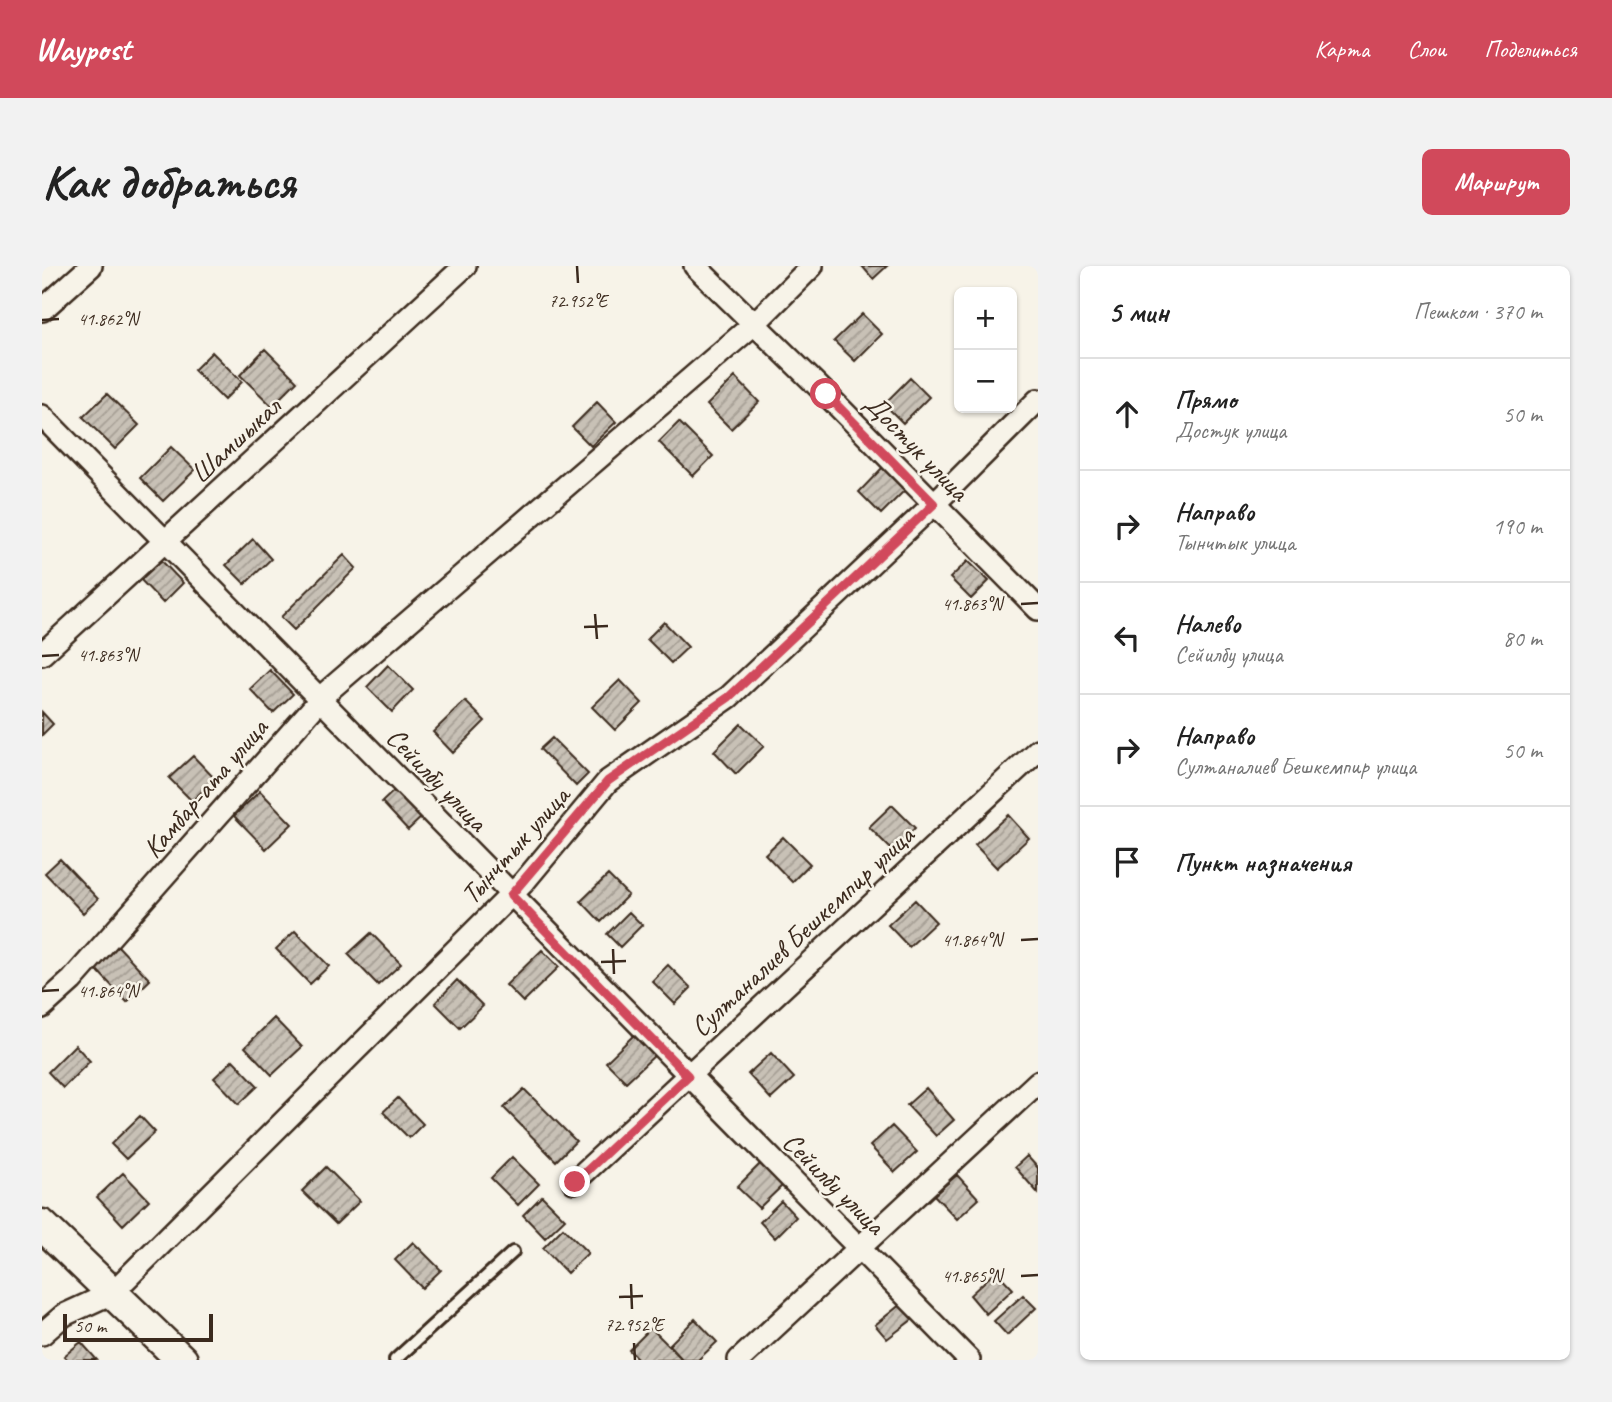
<!DOCTYPE html>
<html lang="ru">
<head>
<meta charset="utf-8">
<style>
  :root { --surface:#fff; --page:#f2f2f2; --text:#222; --muted:#767676; --line:#e0e0e0; --accent:#d1495b }
  body { margin:0; font-family:Caveat,sans-serif; background:var(--page); color:var(--text) }
  .controls { position:absolute; right:21px; top:21px; display:grid; overflow:hidden; border-radius:10px; box-shadow:0 2px 5px #0004 }
  .controls button { width:63px; height:63px; display:grid; place-items:center; padding:0; border:0; border-bottom:2px solid var(--line); background:var(--surface); color:var(--text); font:35px sans-serif }
  .scale { position:absolute; left:21px; bottom:18px; width:150px; box-sizing:border-box; padding-left:7px; border:4px solid #3b2a1e; border-top:0; font-size:19px; line-height:24px; white-space:nowrap; color:#3b2a1e; -webkit-text-stroke:5px #f7f3e8; paint-order:stroke }
  .stop { position:absolute; width:21px; height:21px; margin:-16px; border:5px solid #d1495b; border-radius:50%; background:#fff }
  .stop.end { background:#d1495b; border-color:#fff; box-shadow:0 2px 7px #0008 }
  .list { margin:0; padding:0; list-style:none }
  h2 { display:flex; justify-content:space-between; align-items:center; height:91px; margin:0; padding:0 28px; font-size:30px }
  h2 small { font-size:23px; font-weight:400; color:var(--muted) }
  .list li { display:grid; grid-template-columns:46px 1fr auto; gap:21px; align-items:center; box-sizing:border-box; height:112px; padding:0 28px; border-top:2px solid var(--line) }
  .list b { display:block; font-size:26px; white-space:nowrap }
  .list p { margin:0; font-size:23px; white-space:nowrap; color:var(--muted) }
  .list em { font-size:23px; font-style:normal; color:var(--muted) }
  .icon { flex:none; width:38px; height:38px; fill:none; stroke:currentColor; stroke-width:2; stroke-linecap:round; stroke-linejoin:round }
  .map { position:relative; flex:none; width:996px; height:1094px; overflow:hidden; border-radius:10px }
  header { display:flex; align-items:center; gap:42px; box-sizing:border-box; height:98px; padding:0 35px; background:var(--accent); color:#fff }
  header strong { font-size:33px }
  nav { display:flex; gap:38px; margin-inline-start:auto; font-size:24px }
  .intro { display:flex; align-items:center; justify-content:space-between; box-sizing:border-box; height:168px; padding:0 42px }
  h1 { margin:0; font-size:49px }
  .button { padding:18px 32px; border-radius:10px; background:var(--accent); color:#fff; font-size:24px; font-weight:700 }
  main { display:flex; gap:42px; padding:0 42px }
  aside { flex:1; background:var(--surface); border-radius:10px; box-shadow:0 2px 5px #0004 }
  .map>svg:first-child { display:block }
  .building { fill:url(#building-hatch); stroke:#3b2a1e; stroke-width:2 }
  .lines { fill:none; stroke-linecap:round; stroke-linejoin:round }
  .lane-casing { stroke:#3b2a1e; stroke-width:16 }
  .street-casing { stroke:#3b2a1e; stroke-width:26 }
  .secondary-casing { stroke:#3b2a1e; stroke-width:35 }
  .lane { stroke:#f7f3e8; stroke-width:10 }
  .street { stroke:#f7f3e8; stroke-width:21 }
  .secondary { stroke:#f7f3e8; stroke-width:30 }
  .route { stroke:#d1495b; stroke-width:9 }
  .ticks { fill:none; stroke:#3b2a1e; stroke-width:2.5 }
  .labels { text-anchor:middle; dominant-baseline:central; stroke-width:5; stroke-linejoin:round; paint-order:stroke }
  .street-label { font-size:28px; fill:#3b2a1e; stroke:#f7f3e8 }
  .ticks-label { font-size:18px; text-anchor:middle; fill:#3b2a1e; stroke:#f7f3e8; stroke-width:5; stroke-linejoin:round; paint-order:stroke }
</style>
</head>
<body>
<header>
<strong>Waypost</strong>
<nav><a>Карта</a><a>Слои</a><a>Поделиться</a></nav>
</header>
<div class="intro"><h1>Как добраться</h1><a class="button">Маршрут</a></div>
<main>
<div class="map">
<svg width="996" height="1094" viewBox="0 0 996 1094">
  <defs>
    <pattern id="building-hatch" width="6" height="6" patternUnits="userSpaceOnUse" patternTransform="scale(1.75)"><rect width="6" height="6" fill="#c8c1b6"/><path d="M-1 1l2-2M0 6l6-6M5 7l2-2" fill="none" stroke="#a49d93"/></pattern>
  </defs>
  <rect width="100%" height="100%" fill="#f7f3e8"/>
  <filter id="ink" filterUnits="userSpaceOnUse"><feTurbulence type="fractalNoise" baseFrequency=".0143" numOctaves="2"/><feDisplacementMap in="SourceGraphic" scale="14" xChannelSelector="R" yChannelSelector="G"/><feConvolveMatrix kernelMatrix="1 2 1 2 8 2 1 2 1" color-interpolation-filters="sRGB"/></filter>
  <g filter="url(#ink)">
    <path class="building" d="M820,0h25l-14,13z
      M820,48l20,20 -27,27 -21,-20z
      M223,83l32,32 -25,25 -32,-31z
      M170,86l30,30 -18,18 -30,-30z
      M693,111l24,25 -28,27 -24,-24z
      M868,112l19,19 -26,26 -19,-19z
      M65,128l32,31 -24,24 -32,-32z
      M555,136l19,20 -25,24 -19,-19z
      M637,156l34,34 -20,20 -34,-34z
      M129,181l24,23 -32,31 -23,-23z
      M842,200l22,23 -25,25 -22,-22z
      M211,273l18,20 -26,25 -19,-19z
      M302,289l12,13 -62,62 -13,-13z
      M117,292l24,25 -20,20 -24,-25z
      M926,295l21,20 -18,18 -21,-21z
      M622,356l24,25 -17,16 -24,-24z
      M346,399l25,25 -21,22 -25,-25z
      M228,404l23,24 -20,19 -23,-24z
      M578,414l22,23 -27,27 -23,-23z
      M423,435l20,20 -32,32 -20,-21z
      M0,446l11,12 -11,11z
      M699,458l23,22 -28,28 -22,-23z
      M510,472l36,36 -12,12 -36,-37z
      M151,490l22,23 -23,22 -23,-23z
      M355,522l27,27 -16,15 -26,-28z
      M218,525l32,33 -26,25 -32,-33z
      M850,539l23,23 -23,22 -23,-23z
      M966,549l21,23 -32,30 -22,-23z
      M741,571l27,27 -18,18 -27,-28z
      M18,593l38,40 -15,14 -38,-40z
      M566,609l20,20 -27,27 -20,-21z
      M873,634l21,22 -27,25 -21,-22z
      M587,646l13,13 -22,22 -13,-13z
      M253,665l34,35 -19,18 -34,-35z
      M329,667l30,31 -23,21 -30,-31z
      M76,680l32,34 -23,22 -32,-34z
      M500,684l17,17 -36,35 -17,-17z
      M626,699l23,23 -16,16 -23,-23z
      M415,714l26,26 -23,22 -25,-25z
      M232,752l28,29 -30,28 -27,-28z
      M593,768l20,21 -29,27 -20,-20z
      M33,779l15,16 -27,27 -15,-16z
      M729,787l23,25 -23,21 -23,-25z
      M191,794l25,26 -19,18 -25,-26z
      M884,822l28,32 -18,16 -29,-31z
      M482,823l52,52 -20,20 -52,-53z
      M356,832l25,26 -14,14 -26,-26z
      M98,850l15,16 -29,27 -15,-15z
      M850,860l25,26 -22,20 -25,-26z
      M985,890l11,12v25l-23,-26z
      M470,891l27,27 -21,21 -27,-27z
      M719,897l22,22 -24,23 -22,-21z
      M284,901l34,34 -24,23 -34,-33z
      M81,907l26,27 -26,25 -26,-28z
      M915,909l22,24 -22,20 -23,-24z
      M500,930l23,23 -20,19 -22,-23z
      M739,935l15,16 -21,21 -15,-16z
      M521,962l25,25 -21,20 -24,-25z
      M371,976l28,28 -19,18 -27,-28z
      M954,1005l17,18 -27,25 -16,-19z
      M981,1029l13,13 -29,27 -13,-14z
      M859,1038l12,15 -26,20 -12,-14z
      M653,1053l22,23 -19,18h-15l-14,-15z
      M609,1062l32,32h-44l-10,-10z
      M39,1076l16,18h-29l-4,-4z"/>
    <g class="lines">
      <g class="lane-casing">
        <path id="lane" d="M353,1094l118,-108"/>
      </g>
      <g class="street-casing">
        <path id="street" d="M653,0l131,128 212,215
          M0,44l49,-44
          M0,150l927,944
          M0,388l423,-388
          M0,741l30,-27 256,-289 426,-367 58,-58
          M532,916l464,-432
          M0,1068l22,-19 48,-22 411,-410 85,-102 121,-84 205,-193 104,-104
          M697,1094l299,-278"/>
      </g>
      <g class="secondary-casing">
        <path id="secondary" d="M0,959l140,135"/>
      </g>
      <use href="#lane" class="lane"/>
      <use href="#street" class="street"/>
      <use href="#secondary" class="secondary"/>
    </g>
  </g>
  <g class="lines" filter="url(#ink)">
    <path class="route" d="M533,916l113,-106 -177,-181 97,-114 121,-84 205,-193 -108,-110"/>
  </g>
  <path class="ticks" d="M535,0l1,17M0,54l17,-1M979,338l17,-1M553,348l2,25M542,361l24,-1M0,390l17,-1M979,674l17,-1M571,683l1,25M559,696l25,-1M0,725l17,-1M979,1010l17,-1M589,1018l1,25M577,1031l24,-1M592,1077l1,17"/>
  <g class="labels">
    <g class="street-label">
      <text transform="translate(193 174) rotate(-43)">Шамшыкал</text>
      <text transform="translate(875 181) rotate(46)">Достук улица</text>
      <text transform="translate(395 513) rotate(46)">Сейилбу улица</text>
      <text transform="translate(163 522) rotate(-49)">Камбар-ата улица</text>
      <text transform="translate(473 579) rotate(-48)">Тынчтык улица</text>
      <text transform="translate(760 665) rotate(-43)">Султаналиев Бешкемпир улица</text>
      <text transform="translate(792 917) rotate(45)">Сейилбу улица</text>
    </g>
  </g>
  <g class="ticks-label">
    <text x="536" y="41">72.952°E</text>
    <text x="66" y="59">41.862°N</text>
    <text x="930" y="344">41.863°N</text>
    <text x="66" y="395">41.863°N</text>
    <text x="930" y="680">41.864°N</text>
    <text x="66" y="731">41.864°N</text>
    <text x="930" y="1016">41.865°N</text>
    <text x="592" y="1065">72.952°E</text>
  </g>
</svg>
<div class="controls">
<button>+</button>
<button>−</button>
</div>
<div class="scale">50 m</div>
<div class="stop" style="left:784px;top:128px"></div>
<div class="stop end" style="left:533px;top:916px"></div>
</div>
<aside>
<h2>5 мин<small>Пешком · 370 m</small></h2>
<ul class="list">
<li><svg class="icon" aria-label="ahead" viewBox="0 0 24 24"><path d="M12 20V5M6 11l6-6 6 6"/></svg><div><b>Прямо</b><p>Достук улица</p></div><em>50 m</em></li>
<li><svg class="icon" aria-label="right" viewBox="0 0 24 24"><path d="M7 20v-9h11M14 6l5 5-5 5"/></svg><div><b>Направо</b><p>Тынчтык улица</p></div><em>190 m</em></li>
<li><svg class="icon" aria-label="left" viewBox="0 0 24 24"><path d="M17 20v-9H6M10 6l-5 5 5 5"/></svg><div><b>Налево</b><p>Сейилбу улица</p></div><em>80 m</em></li>
<li><svg class="icon" aria-label="right" viewBox="0 0 24 24"><path d="M7 20v-9h11M14 6l5 5-5 5"/></svg><div><b>Направо</b><p>Султаналиев Бешкемпир улица</p></div><em>50 m</em></li>
<li><svg class="icon" aria-label="arrive" viewBox="0 0 24 24"><path d="M6 21V4h12l-3 4 3 4H6"/></svg><div><b>Пункт назначения</b></div></li>
</ul>
</aside>
</main>
</body>
</html>
